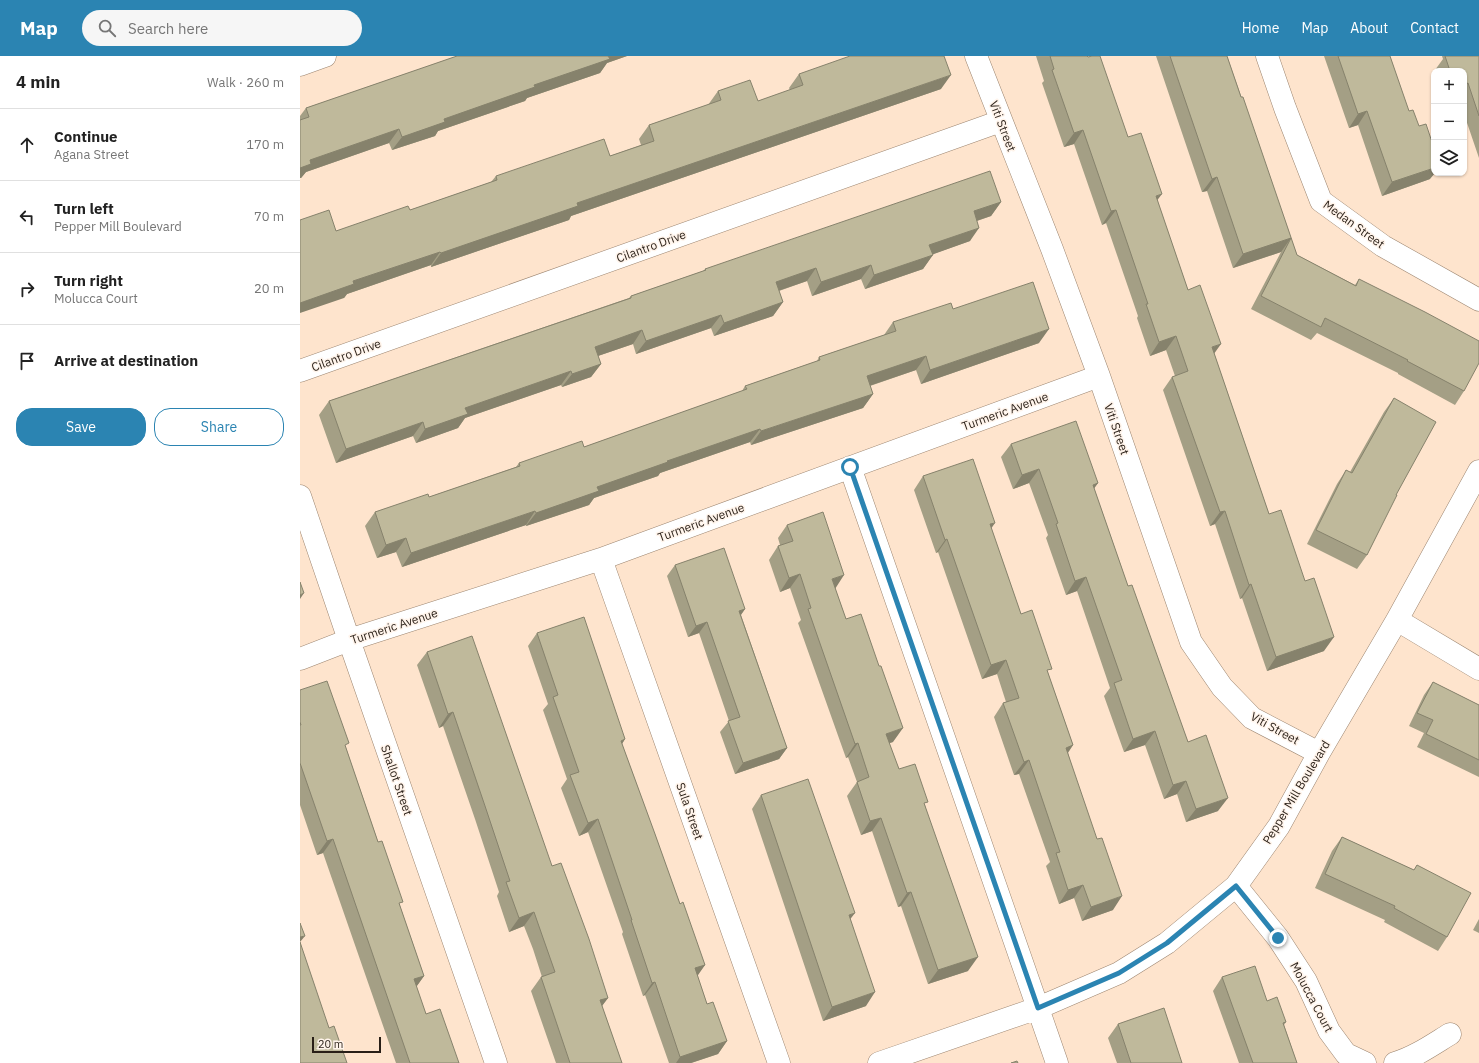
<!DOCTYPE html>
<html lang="en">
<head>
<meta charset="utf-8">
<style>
  :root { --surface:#fff; --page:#f6f6f6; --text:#222; --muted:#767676; --line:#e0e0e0; --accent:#2b84b2 }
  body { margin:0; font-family:"IBM Plex Sans",sans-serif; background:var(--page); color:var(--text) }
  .controls { position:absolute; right:12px; top:12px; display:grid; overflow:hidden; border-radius:8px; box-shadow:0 1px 3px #0004 }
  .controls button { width:36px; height:36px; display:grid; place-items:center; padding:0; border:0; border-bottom:1px solid var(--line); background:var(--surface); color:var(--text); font:20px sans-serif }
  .scale { position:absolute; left:12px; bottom:10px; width:69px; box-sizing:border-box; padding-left:4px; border:2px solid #291f17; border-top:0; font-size:11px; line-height:14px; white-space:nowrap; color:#291f17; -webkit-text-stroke:3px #fff4eb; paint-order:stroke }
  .stop { position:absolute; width:12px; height:12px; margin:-9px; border:3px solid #2b84b2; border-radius:50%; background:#fff }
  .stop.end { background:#2b84b2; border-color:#fff; box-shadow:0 1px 4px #0008 }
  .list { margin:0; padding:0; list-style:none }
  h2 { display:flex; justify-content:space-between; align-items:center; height:52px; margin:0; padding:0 16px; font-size:17px }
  h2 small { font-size:13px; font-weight:400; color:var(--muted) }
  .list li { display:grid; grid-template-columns:26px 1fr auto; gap:12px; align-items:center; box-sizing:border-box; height:72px; padding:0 16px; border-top:1px solid var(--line) }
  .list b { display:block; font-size:15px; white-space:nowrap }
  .list p { margin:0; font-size:13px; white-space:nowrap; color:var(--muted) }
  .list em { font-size:13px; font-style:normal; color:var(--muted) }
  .actions { display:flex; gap:8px; padding:12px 16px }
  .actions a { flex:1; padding:9px 0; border:1px solid var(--accent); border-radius:16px; text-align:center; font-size:14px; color:var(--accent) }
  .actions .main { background:var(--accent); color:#fff }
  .icon { flex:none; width:22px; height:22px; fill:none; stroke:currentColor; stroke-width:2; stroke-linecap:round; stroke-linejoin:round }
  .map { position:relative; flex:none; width:1179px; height:1007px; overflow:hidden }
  header { display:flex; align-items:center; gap:24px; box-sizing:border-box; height:56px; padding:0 20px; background:var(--accent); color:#fff }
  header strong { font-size:19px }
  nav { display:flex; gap:22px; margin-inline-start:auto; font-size:14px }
  .search { width:280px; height:36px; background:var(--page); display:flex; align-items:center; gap:10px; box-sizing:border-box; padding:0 14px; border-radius:22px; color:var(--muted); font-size:15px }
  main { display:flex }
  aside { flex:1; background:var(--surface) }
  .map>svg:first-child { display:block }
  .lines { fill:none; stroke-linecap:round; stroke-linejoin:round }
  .minor-casing { stroke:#9c8570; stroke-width:23 }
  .minor { stroke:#fff; stroke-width:22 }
  .wall { fill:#a49f85 }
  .shaded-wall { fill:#86826c }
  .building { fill:#bfb99b; stroke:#86826c }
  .route { stroke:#2b84b2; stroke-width:5 }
  .labels { text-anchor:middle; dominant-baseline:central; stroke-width:3; stroke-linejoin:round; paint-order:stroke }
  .street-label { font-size:12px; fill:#291f17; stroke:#fff4eb }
</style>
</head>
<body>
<header>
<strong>Map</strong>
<div class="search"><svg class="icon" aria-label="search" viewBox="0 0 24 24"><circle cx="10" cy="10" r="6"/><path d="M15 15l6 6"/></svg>Search here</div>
<nav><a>Home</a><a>Map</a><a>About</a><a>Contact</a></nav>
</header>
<main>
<aside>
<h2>4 min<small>Walk · 260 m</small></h2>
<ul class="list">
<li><svg class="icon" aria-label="ahead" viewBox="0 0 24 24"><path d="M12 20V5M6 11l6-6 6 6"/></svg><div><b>Continue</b><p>Agana Street</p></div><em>170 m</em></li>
<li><svg class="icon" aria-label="left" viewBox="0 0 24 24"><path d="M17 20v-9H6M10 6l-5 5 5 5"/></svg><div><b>Turn left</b><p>Pepper Mill Boulevard</p></div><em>70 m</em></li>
<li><svg class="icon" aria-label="right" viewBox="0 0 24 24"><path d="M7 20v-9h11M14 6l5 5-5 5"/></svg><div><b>Turn right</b><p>Molucca Court</p></div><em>20 m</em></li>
<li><svg class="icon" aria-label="arrive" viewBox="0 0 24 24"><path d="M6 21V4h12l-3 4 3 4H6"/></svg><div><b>Arrive at destination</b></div></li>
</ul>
<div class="actions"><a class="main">Save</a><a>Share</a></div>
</aside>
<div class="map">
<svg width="1179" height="1007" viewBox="0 0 1179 1007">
  <rect width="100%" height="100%" fill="#fee4cd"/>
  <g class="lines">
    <g class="minor-casing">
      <path id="minor" d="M676,0l76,193 47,127 92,266 31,45 30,31 67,35
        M967,0l18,52 36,93 62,45 96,54
        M0,9l25,-9
        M0,315l701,-250
        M550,411l207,596
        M0,440l49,144 147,423
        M301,503l178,504
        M1097,564l82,49
        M0,603l49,-19 252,-81 498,-183
        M936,830l42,52 28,43 23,50 17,23 19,9
        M579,1007l159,-55 81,-35 48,-30 69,-57 43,-60 40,-73 78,-133 82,-149
        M1095,1007c20,-6 37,-18 55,-29"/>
    </g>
    <use href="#minor" class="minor"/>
  </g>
  <path class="wall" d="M156,0h171l-20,7 -7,10 -73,25 -2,3 -87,30 -3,5 -43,14 -3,-7 -83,29 -5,6h-1v-62l6,-8 149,-51z
    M736,0h51l41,81 29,63 31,90 26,63 55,161 55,137 -57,20 -25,-73 -2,1 -25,-75 -5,2 -47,-136 9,-13 3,-1 -9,-26 -16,6 -13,-38 1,-2 -32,-93 -4,2 -28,-81 -10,3 -22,-64 2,-2z
    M856,0h71l70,199 58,30 4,-6 105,112 -9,14 -57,-31v-1l-81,-40 -6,7 -60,-31 30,-57 -48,16 -26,-77 -5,1z
    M1024,0h66l40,123 -48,17 -24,-71 -9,3z
    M1142,0h37v102l-15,-44v-43h-29v-1l8,-11z
    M499,18l142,15 -370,127 -2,4 -138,47v-2l-84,29 -3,4 -8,-67 74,-21 81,-28 5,-6 114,-20 31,-11 -2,-6 10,-14 59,-20 10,-14 40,10 32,-11 -1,-2z
    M701,146l-10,14 -14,5 -7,20 -37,13 -10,15 -58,20 -4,-10 -49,17 -5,-15 -28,10 4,11 -10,14 -59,20 -3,-8 -75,26 -3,-10 -35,12 3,8 -10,13 -29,10 -1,-2 -96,33 -7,10 -42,15 -3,-7 -77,27 -17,-48 10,-14 300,-103 2,-2 72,-25 2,-2z
    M653,253l86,34 -118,41 -5,-14 -46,16 3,8 -10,14 -112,37 -1,-3 -90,31 -2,3 -64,22 -5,7 -63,21v-1l-124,42 -6,-15 -19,6 -12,-32 10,-14 54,-15 87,-30 3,-4 65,-16 158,-56 3,-5 72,-25 2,-4 65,-22 9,-13z
    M1094,342l2,97 -29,60 -10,14 -50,-25 30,-60 9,-14 4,2 34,-60z
    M711,388l87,39 -4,5 34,98 60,156 30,69 -32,11 -9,-28 -13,5 -19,-54 -21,7 -20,-56 6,-8 -33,-97 -11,4 -20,-57 2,-3 -19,-52 -16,6 -12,-32z
    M623,420l68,52 30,86 27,59 25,72 -5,8 45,157 -31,11 -8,-23 -15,6 -13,-38 4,-4 -31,-88 -5,1 -20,-58 9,-14 3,-1 -9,-28 -15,5 -44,-127 -2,1 -22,-63z
    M487,469l48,63 11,31 47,123 -4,1 10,26 26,36 43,166 -40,13 -27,-78 -3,1 -26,-76 -11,4 -14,-39 10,-14 -9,-25 -2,1 -48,-135 3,-3 -11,-32 -10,4 -11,-32 9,-14 2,-1 -2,-7z
    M375,509l70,44 -4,6 46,133 -8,11 -44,15 -15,-42 9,-11 -30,-88 -11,4 -21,-61z
    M237,577l88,106 -3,5 58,160 25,61 -8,10 10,29 20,37 -9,13 -27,9h-22l-24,-68 -2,1 -21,-62 1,-2 -35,-100 -9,4 -18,-48 6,-9 -24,-69 5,-6 -20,-58z
    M127,596l125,214 56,132 -6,8 20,57h-66l-25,-72 10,-14h1l-9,-28 -9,-23 -15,6 -12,-36 2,-4 -24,-73 -32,-93 -4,2 -22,-63z
    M1133,626l46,23v72l-62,-30 7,-14 -15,-7 15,-31z
    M0,634l46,58 78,228 -8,11 10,27 33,49h-63l-73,-210 -6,2 -17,-50z
    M461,739l89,124 16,87 -43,15 -71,-212z
    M1042,781l72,33 3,-5 30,72 -9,14 -54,-29 1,-2 -70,-32 17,-37z
    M1179,863v14l-6,-3z
    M922,921l45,24 19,21 -2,3 13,38h-58l-26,-72z
    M818,968l64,39h-65l-9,-25z"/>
  <path class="shaded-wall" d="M305,0h22l-20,7 -7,10 -73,25 -2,3 -87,30 -3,5 -43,14 10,-13 42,-18 90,-34z
    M651,19l-10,14 -370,127 -2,4 -138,47 10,-14 136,-50z
    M1168,27l-4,6v-4z
    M1067,55l-9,14 -9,3 9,-14z
    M99,73l-10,14 -83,29 -5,6h-1v-10l10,-8z
    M783,74l-9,14 -10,3 10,-14z
    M1134,112v5h1l-5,6 -48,17 10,-14z
    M917,121l-10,14 -5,1 10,-13z
    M862,138l-10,13 4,-11z
    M701,146l-10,14 -27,9 10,-14z
    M816,154l-10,13 -4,2 9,-14z
    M679,172l-9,13 -50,18 9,-14z
    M991,182l-10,14 -48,16 10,-14z
    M140,196l-9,13 -84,29 -3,4 -44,15v-10l53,-22z
    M633,199l-10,14 -58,20 9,-14z
    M571,209l-10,14 -49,17 9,-14z
    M516,212l-9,13 -41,14 10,-13z
    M483,246l-10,14 -59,20 10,-13z
    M421,259l-10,13 -75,26 10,-13z
    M749,273l-10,14 -118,41 9,-14z
    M342,274l-9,14 -47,16 9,-13z
    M876,280l-10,14 -16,6 9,-14z
    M921,288l-10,14 1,-11z
    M626,300l-10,14 -59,20 10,-14z
    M301,308l-10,13 -29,10 10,-13z
    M271,315l-10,14 -96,33 -7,10 -42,15 9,-14 40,-21z
    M573,338l-10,14 -112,37 10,-14z
    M123,366l-10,14 -77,27 10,-14z
    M460,373l-10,13 -90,31 -2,3 -64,22 -5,7 -63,21 10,-13 61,-26 70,-26z
    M739,413l-10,14 -16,6 9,-14z
    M798,427l-10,14 5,-12z
    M235,455l-9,14 -124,42 9,-14z
    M925,455l-10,13 -5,2 10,-14z
    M695,467l-9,13 4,-12z
    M106,482l-10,14 -19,6 9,-13z
    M647,483l-9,13 -2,1 9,-13z
    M500,518l-10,14 -10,4 9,-14z
    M544,519l-9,14 -3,-10z
    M786,521l-9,14 -11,4 9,-14z
    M951,528l-9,14 -2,1 9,-14z
    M4,537l-4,6v-4z
    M445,553l-8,11 2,-9z
    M407,566l-8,11 -11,4 8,-11z
    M1034,581l-10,14 -57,20 9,-14z
    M706,604l-9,14 -15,5 9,-14z
    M153,656l-10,14 -4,2 9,-14z
    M603,672l-10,14 -16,5 9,-13z
    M855,675l-10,14 -21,7 9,-13z
    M325,683l-9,14 5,-12z
    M558,687l-10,14 -2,1 9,-14z
    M773,689l-9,13 2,-10z
    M487,692l-8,11 -44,15 8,-11z
    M729,704l-10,14 -5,1 10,-13z
    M886,725l-9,13 -13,5 9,-14z
    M928,742l-10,13 -32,11 10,-13z
    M581,762l-9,13 -11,4 9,-14z
    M298,763l-10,13 -9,4 9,-13z
    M33,783l-10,14 -6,2 10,-14z
    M783,829l-9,13 -15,6 9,-14z
    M611,836l-10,14 -3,1 9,-14z
    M822,840l-9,14 -31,11 9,-14z
    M234,856l-10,14 -15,6 10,-14z
    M555,857l-10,13 4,-11z
    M5,880l-5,6v-5z
    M678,901l-10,14 -40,13 10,-14z
    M405,909l-9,13 -1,-10z
    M124,920l-10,14v-11z
    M355,926l-10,13 -2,1 9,-13z
    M575,936l-9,14 -43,15 9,-14z
    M308,942l-10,13 2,-11z
    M427,985l-9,13 -27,9h-15l4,-6z"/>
  <path class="building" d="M157,0h151l2,3 -76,26 1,2 -91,32 1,3 -43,15 -3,-8 -89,31 1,4 -11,4v-48l9,-3 -3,-9z
    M550,0h94l7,19 -374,128 1,3 -137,47 -1,-1 -87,29 1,3 -54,19v-83l29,-10 7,21 72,-25 2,4 87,-30 -1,-4 108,-37 6,17 44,-15 -5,-16 72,-25 -3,-9 32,-11 8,21 45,-16 -4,-11z
    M750,0h37l1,1 4,-1h8l28,81 13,-4 21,61 -6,2 32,94 12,-5 21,59 -9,3 57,167 12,-4 24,71 9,-3 20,59 -58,20 -25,-73 -2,1 -24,-74 -5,1 -48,-135 16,-6 -12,-35 -17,6 -13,-38h2l-32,-94 -5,1 -28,-81 -9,3 -22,-63 2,-1z
    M870,0h57l14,41h2l54,158 59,31 3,-7 66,33 54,29v22l-15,28 -57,-30 1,-1 -83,-42 -4,9 -60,-31 30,-58 -48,16 -26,-77 -5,2z
    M1038,0h52l19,55 4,-1 6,16 7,-2 8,24v20l-42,14 -25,-71 -9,3z
    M1145,0h34v60l-11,-33 -4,2v-14h-14z
    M690,115l11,31 -27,9 5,17 -50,17 4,10 -59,20 -3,-10 -50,17 -5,-14 -40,14 7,20 -59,21 -3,-8 -75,26 -4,-11 -47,17 6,17 -29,10 -1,-3 -106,37 3,6 -43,15 -2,-7 -77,27 -17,-48 302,-103v-2l75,-26 -1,-1z
    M733,226l16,47 -119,41 -4,-14 -59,20 6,18 -112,37 -1,-2 -93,32 1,1 -71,25 2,4 -63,22 -1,-2 -124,42 -5,-15 -20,7 -11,-33 53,-18 1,3 91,-31 -1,-3 63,-22 2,6 163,-58 -2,-3 75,-26 -1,-3 77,-26 -3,-9 58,-19 2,6z
    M1094,342l42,24 -40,73h1l-30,60 -51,-25 30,-60 6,3z
    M776,365l22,62 -5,2 35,101 4,-1 56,157 18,-7 22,63 -32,11 -10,-28 -13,4 -18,-54 -22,8 -19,-56 8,-3 -36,-103 -11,4 -19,-57 2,-1 -19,-54 -17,6 -11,-31z
    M673,403l22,64 -5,1 31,90 11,-4 20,59 -5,1 26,75 -7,3 31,91 5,-1 20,58 -31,11 -8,-22 -15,5 -12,-37 4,-1 -31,-92 -5,2 -21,-59 16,-5 -13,-38 -15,5 -44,-126 -2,1 -22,-64z
    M523,456l21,63 -12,4 14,40 15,-5 18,52h2l22,62 -17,6 13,35 16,-5 13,38 -4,1 54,154 -40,13 -27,-78 -4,1 -26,-75 -11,3 -13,-39 12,-5 -11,-34 -3,1 -47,-135 3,-1 -11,-34 -11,4 -11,-32 15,-5 -6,-16z
    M424,492l21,61 -6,2 48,137 -44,15 -15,-42 12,-4 -33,-95 -11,4 -21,-61z
    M0,526l4,11 -4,2z
    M284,561l41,122 -4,2 34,93 25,70 3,-2 22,63 -10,3 12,36 6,-2 14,39 -47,16 -25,-75 -3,1 -21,-63h1l-34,-101 -10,4 -18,-48 9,-3 -26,-75 5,-2 -21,-62z
    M172,580l80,230 9,-3 28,76 19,59 -8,2 22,63h-52l-29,-86 14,-5 -13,-37 -8,-23 -15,6 -13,-36 4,-1 -25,-75 -32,-94 -5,2 -21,-62z
    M27,625l22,62 -4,2 33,97 4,-1 21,61 -4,1 25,73 -10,3 12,35 14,-5 19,54h-49l-77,-224 -6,2 -27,-78v-38h1l-1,-3v-32z
    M1133,626l46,23v55l-53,-26 7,-14 -16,-7z
    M508,723l47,134 -6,2 26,77 -43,15 -71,-212z
    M1042,781l72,33 3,-5 54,28 -24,44 -53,-29 1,-2 -70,-32z
    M0,867l5,13 -5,1z
    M0,886l29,86 5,-2 13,37h-47z
    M955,910l12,35 10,-4 9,25 -3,1 14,40h-44l-31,-86z
    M864,952l18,55h-51l-13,-39z
    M717,1005l1,2h-7z"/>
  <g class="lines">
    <path class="route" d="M550,411l188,541 81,-35 48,-30 69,-57 42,52"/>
  </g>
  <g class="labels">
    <g class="street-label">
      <text transform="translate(703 70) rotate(69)">Viti Street</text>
      <text transform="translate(1054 168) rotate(36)">Medan Street</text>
      <text transform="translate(351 190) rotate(-20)">Cilantro Drive</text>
      <text transform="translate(46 299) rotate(-20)">Cilantro Drive</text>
      <text transform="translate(705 355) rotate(-20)">Turmeric Avenue</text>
      <text transform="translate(817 373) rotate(71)">Viti Street</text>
      <text transform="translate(401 466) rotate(-20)">Turmeric Avenue</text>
      <text transform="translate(94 570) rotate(-18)">Turmeric Avenue</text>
      <text transform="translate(975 672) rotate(29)">Viti Street</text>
      <text transform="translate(97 724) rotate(71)">Shallot Street</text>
      <text transform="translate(996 736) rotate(-59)">Pepper Mill Boulevard</text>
      <text transform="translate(390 755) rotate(71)">Sula Street</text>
      <text transform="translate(1012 941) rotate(62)">Molucca Court</text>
    </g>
  </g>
</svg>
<div class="controls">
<button>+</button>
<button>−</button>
<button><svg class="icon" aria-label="layers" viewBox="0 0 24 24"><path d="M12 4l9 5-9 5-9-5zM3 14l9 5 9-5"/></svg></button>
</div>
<div class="scale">20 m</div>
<div class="stop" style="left:550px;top:411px"></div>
<div class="stop end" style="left:978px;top:882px"></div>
</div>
</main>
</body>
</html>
